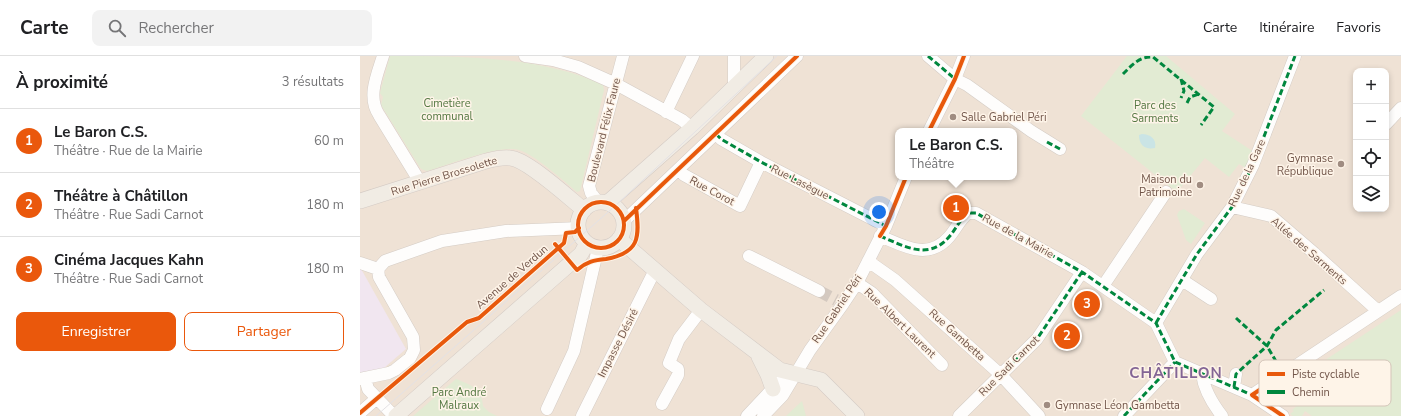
<!DOCTYPE html>
<html lang="fr">
<head>
<meta charset="utf-8">
<style>
  :root { --surface:#fff; --page:#f2f2f2; --text:#202124; --muted:#757577; --line:#e0e0e0; --accent:#ea580c }
  body { margin:0; font-family:"Nunito Sans",sans-serif; background:var(--page); color:var(--text) }
  .controls { position:absolute; right:12px; top:12px; display:grid; overflow:hidden; border-radius:8px; box-shadow:0 2px 6px #0003 }
  .controls button { width:36px; height:36px; display:grid; place-items:center; padding:0; border:0; border-bottom:1px solid var(--line); background:var(--surface); color:var(--text); font:20px sans-serif }
  .you { position:absolute; left:519px; top:156px; width:14px; height:14px; margin:-10px; border:3px solid #fff; border-radius:50%; background:#1a73e8; box-shadow:0 0 0 6px #1a73e833 }
  .badge { display:grid; place-items:center; width:26px; height:26px; border-radius:50%; background:var(--accent); color:#fff; font-size:13px; font-weight:700 }
  .pin { position:absolute; translate:-50% -50%; border:2px solid #fff; box-shadow:0 1px 4px #0006 }
  .popup { position:absolute; left:535px; top:72px; width:122px; height:52px; box-sizing:border-box; display:grid; place-content:center; border-radius:8px; background:var(--surface); filter:drop-shadow(0 1px 3px #0005); font-size:13px; white-space:nowrap; color:var(--muted) }
  .popup b { font-size:15px; color:var(--text) }
  .popup::after { content:''; position:absolute; left:50%; top:100%; margin-left:-8px; border:8px solid transparent; border-top-color:var(--surface) }
  .list { margin:0; padding:0; list-style:none }
  h2 { display:flex; justify-content:space-between; align-items:center; height:52px; margin:0; padding:0 16px; font-size:17px }
  h2 small { font-size:13px; font-weight:400; color:var(--muted) }
  .list li { display:grid; grid-template-columns:26px 1fr auto; gap:12px; align-items:center; box-sizing:border-box; height:64px; padding:0 16px; border-top:1px solid var(--line) }
  .list b { display:block; font-size:15px; white-space:nowrap }
  .list p { margin:0; font-size:13px; white-space:nowrap; color:var(--muted) }
  .list em { font-size:13px; font-style:normal; color:var(--muted) }
  .actions { display:flex; gap:8px; padding:12px 16px }
  .actions a { flex:1; padding:9px 0; border:1px solid var(--accent); border-radius:8px; text-align:center; font-size:14px; color:var(--accent) }
  .actions .main { background:var(--accent); color:#fff }
  .icon { flex:none; width:22px; height:22px; fill:none; stroke:currentColor; stroke-width:2; stroke-linecap:round; stroke-linejoin:round }
  .map { position:relative; flex:none; width:1041px; height:360px; overflow:hidden }
  header { display:flex; align-items:center; gap:24px; box-sizing:border-box; height:56px; padding:0 20px; background:var(--surface); border-bottom:1px solid var(--line) }
  header strong { font-size:19px }
  nav { display:flex; gap:22px; margin-inline-start:auto; font-size:14px }
  .search { width:280px; height:36px; background:var(--page); display:flex; align-items:center; gap:10px; box-sizing:border-box; padding:0 14px; border-radius:8px; color:var(--muted); font-size:15px }
  main { display:flex }
  aside { flex:1; background:var(--surface) }
  .map>svg:first-child { display:block }
  .residential { fill:#efe2d5; fill-rule:evenodd }
  .education { fill:#f1e6f0 }
  .green { fill:#e2ebd3 }
  .water { fill:#cae4e5 }
  .lines { fill:none; stroke-linecap:round; stroke-linejoin:round }
  .minor-tunnel { stroke:#d4c9c0; stroke-width:12; stroke-dasharray:12 6; stroke-linecap:butt }
  .minor-casing { stroke:#d4ccc5; stroke-width:13 }
  .major-casing { stroke:#d4cbc5; stroke-width:16 }
  .minor { stroke:#fefdfc; stroke-width:12 }
  .major { stroke:#f1ece4; stroke-width:15 }
  .tram { stroke:#e3e1e4; stroke-width:1 }
  .quiet { stroke:#00873e; stroke-width:3; stroke-dasharray:6 3; stroke-linecap:butt }
  .cycleway-casing { stroke:#fef4e8; stroke-width:6 }
  .cycleway { stroke:#e8590c; stroke-width:4 }
  .poi-dot { fill:#a08c81; stroke:#fef4e8; stroke-width:1.5 }
  .labels { text-anchor:middle; dominant-baseline:central; stroke-width:3; stroke-linejoin:round; paint-order:stroke }
  .park-label { font-size:11px; fill:#547842; stroke:#fef4e8 }
  .poi-label { font-size:11px; fill:#72564a; stroke:#fef4e8; text-anchor:start }
  .street-label { font-size:11px; fill:#72564a; stroke:#fef4e8 }
  .district-label { font-size:15px; font-weight:bold; letter-spacing:1px; fill:#836595; stroke:#fef4e8 }
  .key { fill:#fef4e8; stroke:#d4c5b9; stroke-width:1 }
  .key-label { font-size:11px; fill:#72564a }
</style>
</head>
<body>
<header>
<strong>Carte</strong>
<div class="search"><svg class="icon" aria-label="search" viewBox="0 0 24 24"><circle cx="10" cy="10" r="6"/><path d="M15 15l6 6"/></svg>Rechercher</div>
<nav><a>Carte</a><a>Itinéraire</a><a>Favoris</a></nav>
</header>
<main>
<aside>
<h2>À proximité<small>3 résultats</small></h2>
<ul class="list">
<li><span class="badge">1</span><div><b>Le Baron C.S.</b><p>Théâtre · Rue de la Mairie</p></div><em>60 m</em></li>
<li><span class="badge">2</span><div><b>Théâtre à Châtillon</b><p>Théâtre · Rue Sadi Carnot</p></div><em>180 m</em></li>
<li><span class="badge">3</span><div><b>Cinéma Jacques Kahn</b><p>Théâtre · Rue Sadi Carnot</p></div><em>180 m</em></li>
</ul>
<div class="actions"><a class="main">Enregistrer</a><a>Partager</a></div>
</aside>
<div class="map">
<svg width="1041" height="360" viewBox="0 0 1041 360">
  <rect width="100%" height="100%" fill="#f5efe8"/>
  <path class="residential" d="M0,0h1041v360h-1041zM996,15h30v138h-30zM538,75h116v46h-116z"/>
  <path class="education" d="M0,211l46,82 -22,19 -24,5z"/>
  <path class="green" d="M30,0c69,0 151,0 213,29l1,5 -24,101 -3,1c-13,-11 -43,-38 -58,-42 -19,-6 -71,15 -92,21l-6,-2 -40,-64 2,-8 -3,-4z
    M767,0h39l69,58 -13,17 32,21 -8,16 -7,-4 -10,13 -24,-19 -28,34 -96,-76z
    M824,153l21,14 -14,21 -5,-4 -9,-25 2,-4z
    M1041,254v106h-89l-7,-5 -3,5h-9l-3,-2 4,-3 -2,-1 7,-6 -5,-6 6,-6 -5,-7 11,-7 -2,-4z
    M96,323c15,6 26,9 27,27l6,6 8,4h-84z
    M442,345l4,15h-20z"/>
  <path class="water" d="M782,78c8,0 15,5 13,14 -10,2 -16,-3 -16,-13z"/>
  <g class="lines">
    <path class="minor-tunnel" d="M459,235l17,9"/>
    <g class="minor-casing">
      <path id="minor" d="M23,0c-6,19 -16,41 -4,59l41,67
        M165,0l28,4 25,7 38,17 66,36 10,8
        M374,0v32
        M568,0l27,23 12,6 64,46 29,18
        M306,56l27,-56
        M1026,68l15,-16
        M569,75l26,-52 9,-23
        M356,78l5,5 40,23 125,64
        M324,119l56,31 21,-44
        M238,146l-7,-9 -2,-7 34,-130
        M872,151l39,9 43,37 64,58
        M264,165l173,-165
        M520,180c24,10 48,25 69,1 7,-8 11,-18 19,-24h8l106,59 74,51 19,39 77,33 31,21
        M389,200l70,35
        M508,205l27,19 106,95 38,41
        M0,207l18,6
        M822,224l29,19
        M497,227l15,10 70,72
        M743,230l63,-94
        M796,267l41,-69 35,-47 21,-42 42,-109
        M842,318c2,16 10,29 20,42
        M5,322l3,11 26,27
        M0,323l29,-6 6,-3 15,-12 4,-8 -1,-13 -34,-60 -1,-8 7,-8 57,-20 64,-10 73,-3
        M874,331l2,-13
        M892,339l149,-99
        M302,348l16,-29v-6l-9,-6 10,-24 22,-29
        M187,353l27,-58 24,-103
        M0,357l17,-15
        M222,360l73,-146
        M387,360l32,-34 17,-8
        M403,360l20,-21 27,-45 33,-46 14,-21 29,-57 20,-49
        M599,360l78,-77 45,-67
        M764,360l51,-54"/>
    </g>
    <g class="major-casing">
      <path id="major" d="M0,145l126,-40c8,-2 16,-4 24,-3 17,1 59,40 74,52
        M218 169a23 23 0 1 1 46 0a23 23 0 1 1-46 0Z
        M247,147l85,-75 74,-72
        M259,183l82,71 79,60 41,10 36,36
        M399,301l9,18 5,14
        M36,360l185,-162 6,-11"/>
    </g>
    <use href="#minor" class="minor"/>
    <use href="#major" class="major"/>
    <path class="tram" d="M16,360l239,-210 162,-150"/>
    <path class="quiet" d="M568,0l27,23
      M763,18c9,-9 17,-18 30,-17l61,50 -13,18
      M821,23l3,12 -3,7
      M827,47l3,-6 9,-3
      M356,78l5,5 40,23 125,64
      M687,86l13,7
      M520,180c24,10 48,25 69,1 7,-8 11,-18 19,-24h8l106,59 74,51 19,39 77,33 3,-1
      M876,262l31,28 10,17
      M796,267l41,-69 35,-47 21,-42 42,-109
      M641,319l36,-36 45,-67
      M874,331l2,-13 31,-28 9,-16 48,-40
      M764,360l51,-54"/>
    <g class="cycleway-casing">
      <path id="cycleway" d="M569,75l26,-52 9,-23
        M218 169a23 23 0 1 1 46 0a23 23 0 1 1-46 0Z
        M264,165l173,-165
        M520,180l6,-10 20,-49
        M195,188l22,26c9,-8 17,-10 29,-11 33,-6 34,-21 30,-51
        M913,325l-21,14 31,21
        M0,357l107,-91 12,-4 85,-75 2,-10 9,-1 4,-4"/>
    </g>
    <use href="#cycleway" class="cycleway"/>
  </g>
  <g class="poi-dot">
    <circle cx="593" cy="61" r="4"/>
    <circle cx="981" cy="108" r="4"/>
    <circle cx="840" cy="129" r="4"/>
    <circle cx="687" cy="349" r="4"/>
  </g>
  <g class="labels">
    <g class="park-label">
      <text x="87" y="47">Cimetière<tspan x="87" dy="13">communal</tspan></text>
      <text x="795" y="49">Parc des<tspan x="795" dy="13">Sarments</tspan></text>
      <text x="99" y="336">Parc André<tspan x="99" dy="13">Malraux</tspan></text>
    </g>
    <g class="poi-label">
      <text x="601" y="61">Salle Gabriel Péri</text>
      <text x="973" y="102" text-anchor="end">Gymnase<tspan x="973" dy="13">République</tspan></text>
      <text x="832" y="123" text-anchor="end">Maison du<tspan x="832" dy="13">Patrimoine</tspan></text>
      <text x="695" y="349">Gymnase Léon Gambetta</text>
    </g>
    <g class="street-label">
      <text transform="translate(244 74) rotate(-76)">Boulevard Félix Faure</text>
      <text transform="translate(887 117) rotate(-65)">Rue de la Gare</text>
      <text transform="translate(84 120) rotate(-17)">Rue Pierre Brossolette</text>
      <text transform="translate(440 126) rotate(27)">Rue Lasègue</text>
      <text transform="translate(352 135) rotate(28)">Rue Corot</text>
      <text transform="translate(658 180) rotate(29)">Rue de la Mairie</text>
      <text transform="translate(949 195) rotate(41)">Allée des Sarments</text>
      <text transform="translate(152 221) rotate(-41)">Avenue de Verdun</text>
      <text transform="translate(477 253) rotate(-56)">Rue Gabriel Péri</text>
      <text transform="translate(540 267) rotate(44)">Rue Albert Laurent</text>
      <text transform="translate(597 279) rotate(42)">Rue Gambetta</text>
      <text transform="translate(258 287) rotate(-63)">Impasse Désiré</text>
      <text transform="translate(649 310) rotate(-45)">Rue Sadi Carnot</text>
    </g>
    <g class="district-label">
      <text x="816" y="317">CHÂTILLON</text>
    </g>
  </g>
  <rect x="899" y="304" width="132" height="46" rx="6" class="key"/>
  <rect x="907" y="316" width="18" height="4" fill="#e8590c"/>
  <rect x="907" y="334" width="18" height="4" fill="#00873e"/>
  <g class="key-label">
    <text x="932" y="322">Piste cyclable</text>
    <text x="932" y="340">Chemin</text>
  </g>
</svg>
<div class="controls">
<button>+</button>
<button>−</button>
<button><svg class="icon" aria-label="locate" viewBox="0 0 24 24"><circle cx="12" cy="12" r="6"/><path d="M12 2v4M12 18v4M2 12h4M18 12h4"/></svg></button>
<button><svg class="icon" aria-label="layers" viewBox="0 0 24 24"><path d="M12 4l9 5-9 5-9-5zM3 14l9 5 9-5"/></svg></button>
</div>
<div class="you"></div>
<div class="pin badge" style="left:596px;top:152px">1</div>
<div class="popup"><b>Le Baron C.S.</b>Théâtre</div>
<div class="pin badge" style="left:707px;top:280px">2</div>
<div class="pin badge" style="left:727px;top:248px">3</div>
</div>
</main>
</body>
</html>
